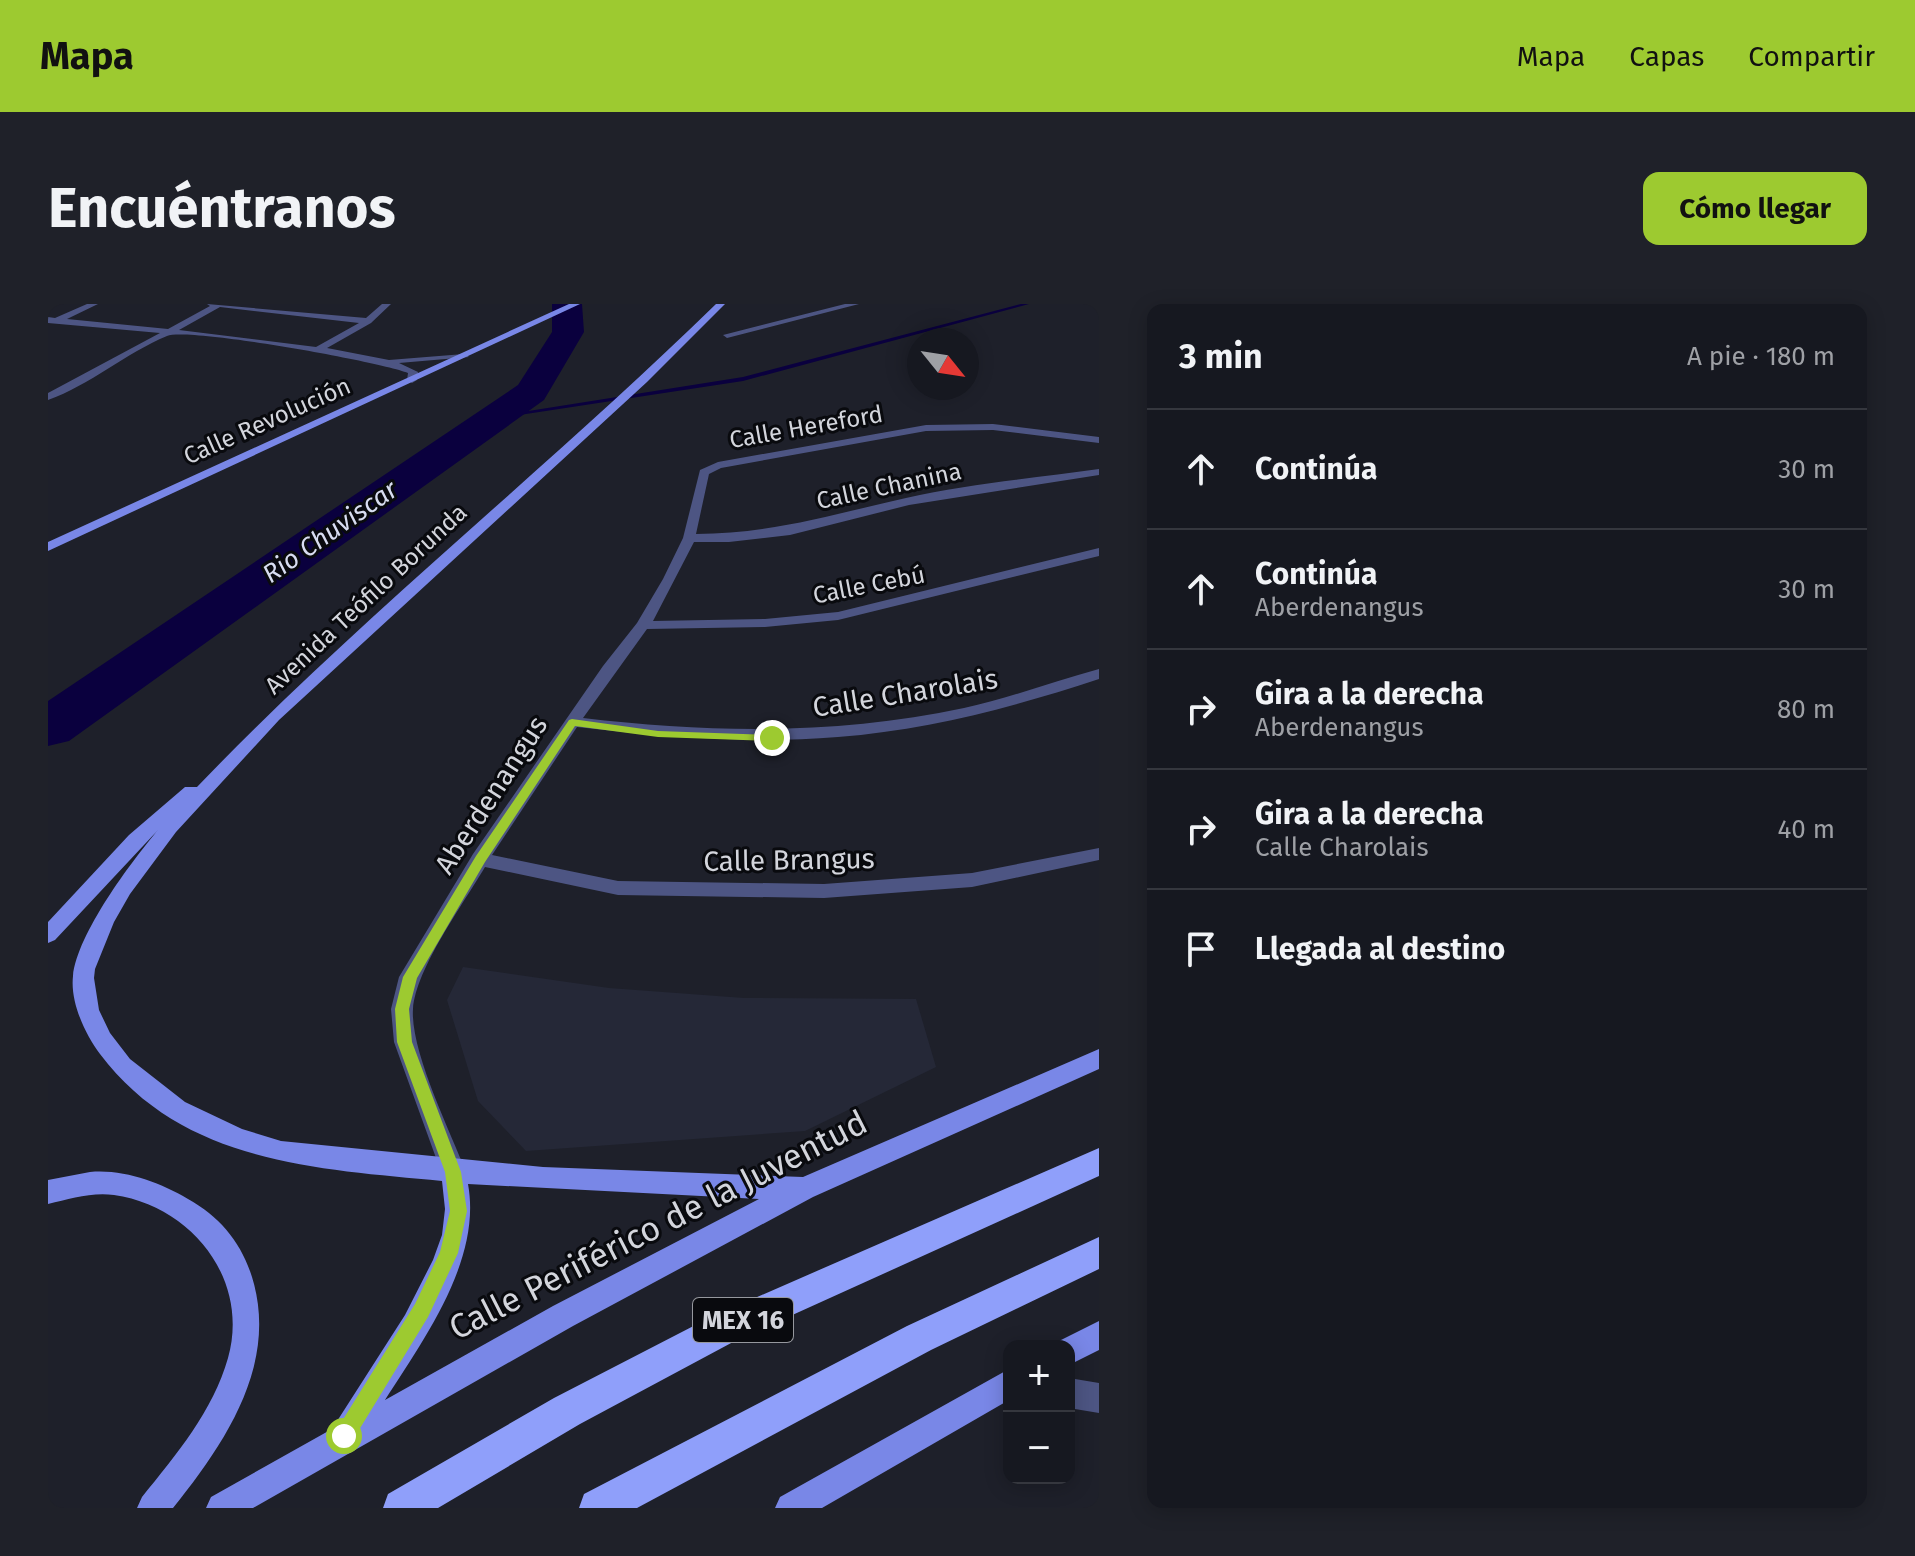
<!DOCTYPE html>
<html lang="es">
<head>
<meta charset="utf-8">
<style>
  :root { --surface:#161820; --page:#1f2129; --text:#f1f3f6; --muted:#9ea0a5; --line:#35373e; --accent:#9dca30 }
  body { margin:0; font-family:"Fira Sans",sans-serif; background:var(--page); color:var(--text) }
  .controls { position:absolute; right:24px; bottom:24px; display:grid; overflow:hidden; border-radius:16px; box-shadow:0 4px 20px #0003 }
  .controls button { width:72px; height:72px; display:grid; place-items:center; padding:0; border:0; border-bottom:2px solid var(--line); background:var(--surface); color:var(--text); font:40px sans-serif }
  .compass { position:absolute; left:859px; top:24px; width:72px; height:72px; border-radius:50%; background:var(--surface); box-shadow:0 4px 20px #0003; rotate:120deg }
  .stop { position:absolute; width:24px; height:24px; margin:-18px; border:6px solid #9dca30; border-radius:50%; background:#fff }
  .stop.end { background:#9dca30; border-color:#fff; box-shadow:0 2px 8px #0008 }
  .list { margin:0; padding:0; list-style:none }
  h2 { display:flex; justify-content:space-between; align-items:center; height:104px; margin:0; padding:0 32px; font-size:34px }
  h2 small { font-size:26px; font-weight:400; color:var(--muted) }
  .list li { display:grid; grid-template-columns:52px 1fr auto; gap:24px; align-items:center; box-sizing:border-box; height:120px; padding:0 32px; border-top:2px solid var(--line) }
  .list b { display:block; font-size:30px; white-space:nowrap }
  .list p { margin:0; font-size:26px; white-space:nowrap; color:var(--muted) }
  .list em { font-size:26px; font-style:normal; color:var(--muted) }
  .icon { flex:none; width:44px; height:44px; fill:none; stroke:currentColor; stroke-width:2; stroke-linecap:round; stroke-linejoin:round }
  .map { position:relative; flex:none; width:1051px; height:1204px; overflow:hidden; border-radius:16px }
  header { display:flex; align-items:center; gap:48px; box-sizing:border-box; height:112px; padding:0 40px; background:var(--accent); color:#111 }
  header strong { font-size:38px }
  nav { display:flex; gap:44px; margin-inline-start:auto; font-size:28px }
  .intro { display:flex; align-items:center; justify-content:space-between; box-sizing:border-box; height:192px; padding:0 48px }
  h1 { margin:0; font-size:56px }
  .button { padding:20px 36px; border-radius:16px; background:var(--accent); color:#111; font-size:28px; font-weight:700 }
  main { display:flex; gap:48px; padding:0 48px }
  aside { flex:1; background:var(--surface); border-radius:16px; box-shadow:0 4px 20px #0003 }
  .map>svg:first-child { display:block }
  .built { fill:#252837 }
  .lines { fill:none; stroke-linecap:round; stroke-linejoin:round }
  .stream { fill:#0a003e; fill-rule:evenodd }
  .river { fill:#0a003e; fill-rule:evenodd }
  .minor { fill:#4d5583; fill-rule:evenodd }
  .major { fill:#7987e7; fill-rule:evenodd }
  .highway { fill:#8f9ffa; fill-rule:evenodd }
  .route { fill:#9dca30 }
  .labels { text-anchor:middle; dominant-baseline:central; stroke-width:6; stroke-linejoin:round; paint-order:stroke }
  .far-street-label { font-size:24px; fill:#d3d5dc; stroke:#090a0e }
  .far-water-label { font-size:26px; font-style:italic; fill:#d8ddf1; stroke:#090a0e }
  .shield { fill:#090a0e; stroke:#96989e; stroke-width:2 }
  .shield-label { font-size:26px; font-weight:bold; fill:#d3d5dc }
  .street-label { font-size:28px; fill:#d3d5dc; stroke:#090a0e }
  .near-street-label { font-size:34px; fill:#d3d5dc; stroke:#090a0e }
</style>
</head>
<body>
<header>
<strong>Mapa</strong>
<nav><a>Mapa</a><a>Capas</a><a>Compartir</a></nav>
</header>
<div class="intro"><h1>Encuéntranos</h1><a class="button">Cómo llegar</a></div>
<main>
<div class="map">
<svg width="1051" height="1204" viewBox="0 0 1051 1204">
  <rect width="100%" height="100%" fill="#1e202a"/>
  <path class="built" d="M415,663l146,21 135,10 172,1 20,68 -131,64 -279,20 -48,-50 -31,-101z"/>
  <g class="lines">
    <path class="stream" d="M973,0h8l-286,77 -249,38 -3,-2 252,-40z"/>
    <path class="river" d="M504,0h30l2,28 -40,68 -475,341 -21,5v-45l470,-316 34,-53z"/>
    <path class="minor" d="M39,0h11l-31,15 101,10 42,-23 -3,-2 159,14 16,-14h9l-20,19 -44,25 62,12 75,-6 5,3 -70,6 19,9 -1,8 -5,3 -5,-3 1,-7c-27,-11 -219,-46 -241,-37 -41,17 -77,49 -119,64v-7l112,-60 -112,-10v-6l7,1zM172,3l139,16 -43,24 -137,-17z
      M797,0h14l-132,34 -4,-3z
      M945,120l106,13v6l-106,-13 -67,1 -205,37 -12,6 -13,60c75,0 138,-20 210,-36 63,-14 129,-20 193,-29v6l-190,30 -119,30 -61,7h-35l-41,79 112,-2 73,-7 261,-64v8l-261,64 -73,7 -118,2 -64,89c128,15 255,17 381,-10 46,-10 90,-27 135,-39v10c-85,28 -171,51 -261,58 -87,7 -174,0 -261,-10l-85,128 126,26 206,3 148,-11 127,-25v12l-127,27 -148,11 -206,-3 -133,-28c-21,36 -69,101 -72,142 -3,41 37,122 53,163l-4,8 -9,3 -9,-3 -50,-138 -3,-33 8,-32 74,-123 130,-188 34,-43 26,-44 20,-41 17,-68 18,-8 208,-37z
      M1021,1074l30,5v30l-30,-5z"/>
    <path class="major" d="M521,0h11l-532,247v-9z
      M668,0h9l-78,78 -368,338 -103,112 -46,62 -16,28 -19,47 -1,9 5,32 11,23 20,26 55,43 57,27 39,12 262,26 260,10 296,-128v20l-286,128 -240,129 -320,182h-47l5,-11 121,-68 73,-114 28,-55 9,-25 3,-26 -3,-28c-124,-12 -259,-17 -342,-127 -15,-20 -30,-52 -27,-78 4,-42 58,-114 85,-146l-103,110 -7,3v-21l81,-87 56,-48h12c163,-170 350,-318 519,-483zM420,880l291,15 -206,107 -168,94c39,-61 97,-140 83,-216z
      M42,868c34,-3 69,10 98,27 32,18 53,43 64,78 27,87 -27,166 -79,231h-36l5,-11c34,-42 71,-86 86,-139 22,-78 -36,-152 -114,-163 -23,-3 -44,4 -66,9v-24z
      M1051,1017v29l-30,15v-19h-12l2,-5z
      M961,1065v31l-187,108h-47l5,-11z"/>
    <path class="highway" d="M1051,844v28l-366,166 -153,82 -142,84h-55l5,-14 166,-96 155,-80z
      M1051,933v32l-168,81 -294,158h-58l5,-14 323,-168z"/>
  </g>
  <path class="route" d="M524,415l86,12 114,4 5,3 -5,3 -114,-4 -83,-11 -90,136 -68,116 -8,31 3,33 49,130 6,39 -9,42 -30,64 -77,126 -7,3 -7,-3 -3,-7 3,-7 78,-125 25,-52 10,-41 -5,-39 -48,-130 -2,-33 8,-32 73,-121 93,-136z"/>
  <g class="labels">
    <g class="far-street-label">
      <text transform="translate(219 117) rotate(-24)">Calle Revolución</text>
      <text transform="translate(758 123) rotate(-10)">Calle Hereford</text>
      <text transform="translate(841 182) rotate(-12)">Calle Chanina</text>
      <text transform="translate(821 281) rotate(-11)">Calle Cebú</text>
      <text transform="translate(318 295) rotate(-43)">Avenida Teófilo Borunda</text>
    </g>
    <g class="far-water-label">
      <text transform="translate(282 228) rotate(-35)">Rio Chuviscar</text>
    </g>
    <rect class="shield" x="645" y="994" width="100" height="44" rx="6"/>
    <g class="shield-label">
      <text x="695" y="1016">MEX 16</text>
    </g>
    <g class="street-label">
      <text transform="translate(857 389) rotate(-9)">Calle Charolais</text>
      <text transform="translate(443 491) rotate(-57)">Aberdenangus</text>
      <text transform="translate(741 556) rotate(-1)">Calle Brangus</text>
    </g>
    <g class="near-street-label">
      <text transform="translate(610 921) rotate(-27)">Calle Periférico de la Juventud</text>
    </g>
  </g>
</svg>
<div class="controls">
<button>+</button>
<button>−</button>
</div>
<svg class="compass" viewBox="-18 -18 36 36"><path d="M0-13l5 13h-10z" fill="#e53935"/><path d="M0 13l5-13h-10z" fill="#9ea0a5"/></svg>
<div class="stop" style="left:296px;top:1132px"></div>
<div class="stop end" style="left:724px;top:434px"></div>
</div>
<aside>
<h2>3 min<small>A pie · 180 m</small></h2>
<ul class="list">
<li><svg class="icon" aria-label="ahead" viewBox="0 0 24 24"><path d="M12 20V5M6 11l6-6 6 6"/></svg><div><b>Continúa</b></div><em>30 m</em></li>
<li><svg class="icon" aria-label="ahead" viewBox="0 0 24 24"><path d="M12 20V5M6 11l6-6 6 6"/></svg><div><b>Continúa</b><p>Aberdenangus</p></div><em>30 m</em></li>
<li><svg class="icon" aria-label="right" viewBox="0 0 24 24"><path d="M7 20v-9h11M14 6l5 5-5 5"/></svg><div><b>Gira a la derecha</b><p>Aberdenangus</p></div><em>80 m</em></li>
<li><svg class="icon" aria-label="right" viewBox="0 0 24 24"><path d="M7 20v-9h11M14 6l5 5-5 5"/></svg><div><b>Gira a la derecha</b><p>Calle Charolais</p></div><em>40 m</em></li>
<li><svg class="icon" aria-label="arrive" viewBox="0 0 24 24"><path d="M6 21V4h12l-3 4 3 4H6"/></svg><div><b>Llegada al destino</b></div></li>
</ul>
</aside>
</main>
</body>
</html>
